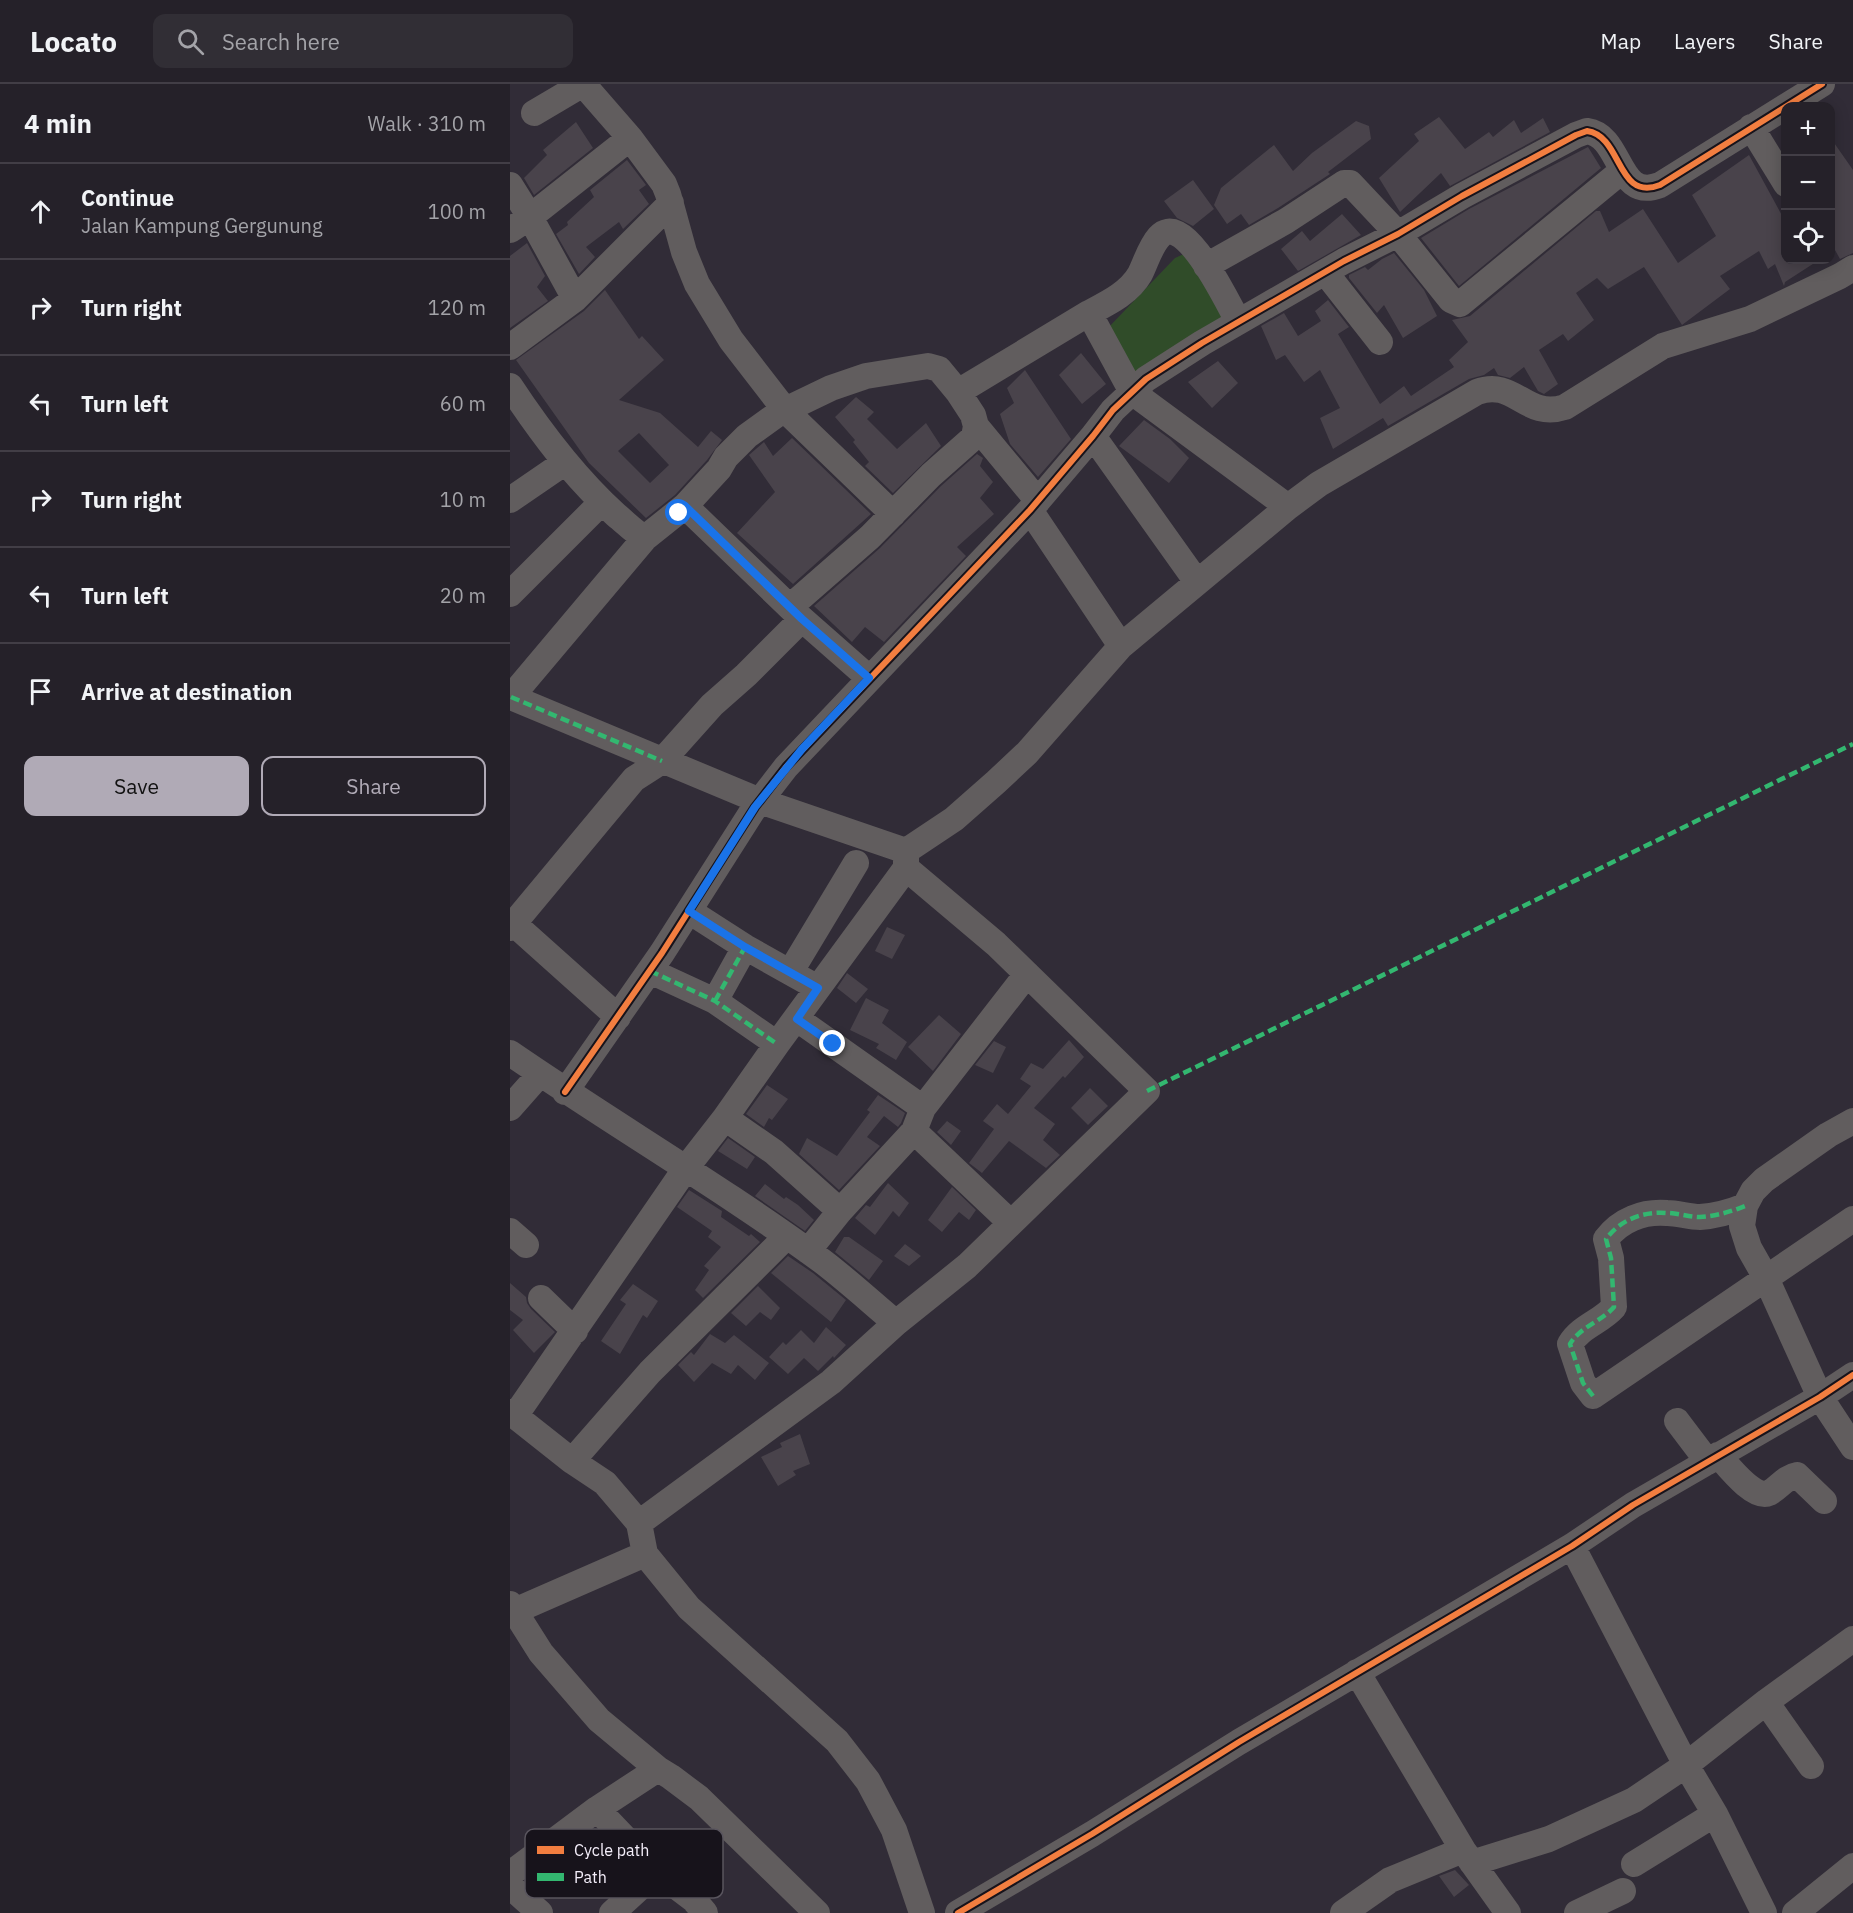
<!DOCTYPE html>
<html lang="en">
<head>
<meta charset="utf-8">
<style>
  :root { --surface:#252129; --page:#312e35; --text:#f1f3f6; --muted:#a3a3a8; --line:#423e46; --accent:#b0aab6 }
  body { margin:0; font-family:"IBM Plex Sans",sans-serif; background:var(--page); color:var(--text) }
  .controls { position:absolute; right:18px; top:18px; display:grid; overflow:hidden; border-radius:12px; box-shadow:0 3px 15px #0003 }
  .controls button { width:54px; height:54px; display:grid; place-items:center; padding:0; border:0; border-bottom:2px solid var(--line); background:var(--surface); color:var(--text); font:30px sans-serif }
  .stop { position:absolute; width:18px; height:18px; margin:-14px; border:4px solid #1a73e8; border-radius:50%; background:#fff }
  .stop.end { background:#1a73e8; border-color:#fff; box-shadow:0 2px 6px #0008 }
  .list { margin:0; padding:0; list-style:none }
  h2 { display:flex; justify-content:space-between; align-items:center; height:78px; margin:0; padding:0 24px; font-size:26px }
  h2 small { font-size:20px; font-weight:400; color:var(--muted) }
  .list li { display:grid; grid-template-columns:39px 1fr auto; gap:18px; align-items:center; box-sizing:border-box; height:96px; padding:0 24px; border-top:2px solid var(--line) }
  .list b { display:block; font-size:22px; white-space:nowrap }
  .list p { margin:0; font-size:20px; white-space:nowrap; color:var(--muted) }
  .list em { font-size:20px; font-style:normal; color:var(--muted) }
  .actions { display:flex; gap:12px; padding:18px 24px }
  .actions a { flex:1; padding:14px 0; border:2px solid var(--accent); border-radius:12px; text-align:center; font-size:21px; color:var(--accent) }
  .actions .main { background:var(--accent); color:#111 }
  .icon { flex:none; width:33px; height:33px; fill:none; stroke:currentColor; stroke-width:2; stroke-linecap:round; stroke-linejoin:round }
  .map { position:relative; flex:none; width:1343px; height:1829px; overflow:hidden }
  header { display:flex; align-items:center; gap:36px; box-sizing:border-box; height:84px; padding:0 30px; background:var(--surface); border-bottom:2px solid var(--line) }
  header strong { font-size:28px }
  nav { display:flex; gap:33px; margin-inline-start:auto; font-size:21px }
  .search { width:420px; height:54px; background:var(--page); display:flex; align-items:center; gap:15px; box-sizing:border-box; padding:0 21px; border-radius:12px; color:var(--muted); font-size:22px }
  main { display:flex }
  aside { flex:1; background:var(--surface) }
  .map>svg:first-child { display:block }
  .green { fill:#304c29 }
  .building { fill:#49434b; fill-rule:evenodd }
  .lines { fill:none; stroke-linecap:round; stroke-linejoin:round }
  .minor { stroke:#615d5e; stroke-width:26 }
  .quiet { stroke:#33b770; stroke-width:4.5; stroke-dasharray:9 4.5; stroke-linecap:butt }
  .cycleway-casing { stroke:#17131b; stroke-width:10 }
  .cycleway { stroke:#f27e40; stroke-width:6 }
  .route { stroke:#1a73e8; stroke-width:8 }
  .key { fill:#17131b; stroke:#59555e; stroke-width:1.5 }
  .key-label { font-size:16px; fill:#f4eefa }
</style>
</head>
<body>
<header>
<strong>Locato</strong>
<div class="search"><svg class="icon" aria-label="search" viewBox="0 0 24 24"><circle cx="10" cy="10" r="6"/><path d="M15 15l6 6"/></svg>Search here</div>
<nav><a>Map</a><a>Layers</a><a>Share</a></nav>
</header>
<main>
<aside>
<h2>4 min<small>Walk · 310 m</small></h2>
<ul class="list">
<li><svg class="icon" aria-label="ahead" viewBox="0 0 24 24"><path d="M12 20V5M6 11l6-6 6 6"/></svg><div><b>Continue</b><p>Jalan Kampung Gergunung</p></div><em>100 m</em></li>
<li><svg class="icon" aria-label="right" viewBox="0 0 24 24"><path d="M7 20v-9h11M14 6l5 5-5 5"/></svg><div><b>Turn right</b></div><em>120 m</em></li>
<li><svg class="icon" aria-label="left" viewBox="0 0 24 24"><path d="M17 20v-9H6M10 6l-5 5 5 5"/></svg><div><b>Turn left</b></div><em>60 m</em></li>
<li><svg class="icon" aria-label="right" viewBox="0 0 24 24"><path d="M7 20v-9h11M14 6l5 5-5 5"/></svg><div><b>Turn right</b></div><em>10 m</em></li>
<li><svg class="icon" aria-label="left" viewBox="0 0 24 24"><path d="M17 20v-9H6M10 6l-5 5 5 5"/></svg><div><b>Turn left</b></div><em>20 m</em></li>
<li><svg class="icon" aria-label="arrive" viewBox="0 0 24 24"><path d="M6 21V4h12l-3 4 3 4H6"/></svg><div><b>Arrive at destination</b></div></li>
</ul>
<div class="actions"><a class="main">Save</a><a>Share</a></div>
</aside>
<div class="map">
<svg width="1343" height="1829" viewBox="0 0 1343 1829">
  <rect width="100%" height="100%" fill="#312c37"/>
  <path class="green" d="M676,169l44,64 -97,58 -26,-46 68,-71z"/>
  <path class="building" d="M929,33l26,32 24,-17 4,5 21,-17 7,13 22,-15 7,14 -100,54 -9,-13 -41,39 -21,-34 40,-37 -5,-7z
    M846,37l13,5 2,13 -43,33 2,2 -52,34 -29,17 -8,-11 -14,10 -13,-19 7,-17 53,-43 19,26 19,-18z
    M66,38l17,26 -59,47 -10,-17 23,-23 -4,-5z
    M1320,53l23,33v83l-13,6 -10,-18z
    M1078,63l13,21 -142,118 -38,-48 48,-29z
    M1239,71l36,66v39h34l-34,22 -1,4 -9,-22 -7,5 -9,-18 -39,25 10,13 -48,36 -38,-58 -36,22 -11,-11 -21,15 18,27 -26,21 -5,-7 -24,16 19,34 -14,10 -6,-3 -14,-24 -14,11 -12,-3 -4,-7 -10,7 -15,4 -81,47 -5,-8 -50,31 -13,-31 20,-10 -20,-38 -16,12 -19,-27 -9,5 -15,-34 23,-13 14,23 23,-15 -6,-10 13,-11 21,27 -11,7 42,70 24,-18 7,10 43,-29 -5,-7 19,-18 -16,-22 18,-4 126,-105h4l9,21 34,-23 35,54 38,-27 -24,-41z
    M117,76l19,25 -7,5 10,14 -26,25 -4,-7 -33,25 9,10 -16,17 -23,-40 12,-9 -1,-3 27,-25 -4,-7z
    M683,96l21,29 -21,17 -16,-8 -13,-17z
    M832,130l19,21 -63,36 -17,-22 21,-18 8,10z
    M17,159l18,33 -8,11 11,14 -38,27v-72z
    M884,169l30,37 13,26 -34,22 -19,-33 -7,8 -28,-35v-3l16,-8 3,3 14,-11z
    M95,206l34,49 3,-3 22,24 -45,40 41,13 38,34 13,-16 11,9 -15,20 -32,35 -29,23 -57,-55 -73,-103 68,-49zM129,349l30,32 -19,18 -32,-32z
    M571,269l25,31 -24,20 -23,-29z
    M708,277l20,22 -26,25 -24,-26z
    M515,286l46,69 -33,38 -28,-33 -10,-30 14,-11 -7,-15z
    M346,313l18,15 -7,7 30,30 29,-26 15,23 -48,47 -28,-27 4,-4 -16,-20 2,-2 -20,-23z
    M634,336l26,19 19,19 -20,25 -50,-37z
    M282,354l79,76 -78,70 -56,-51 38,-41 -26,-37 15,-13 9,14z
    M467,370l6,4 -3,8 13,16 -13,16 14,16 -37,33 9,9 -82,86 -19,-15 -13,15 -38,-36 66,-58 61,-62z
    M377,843l18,8 -13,24 -17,-8z
    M337,889l21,16 -12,14 -19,-15z
    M356,914l23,12 -7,13 25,19 -11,18 -20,-12 3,-4 -29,-14z
    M429,931l22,19 -28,37 -25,-24z
    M559,956l15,17 -19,21 -2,-2 -29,32 21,16 -12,16 17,15 -14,13 -37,-27 -27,32 -13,-10 25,-34 -11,-8 14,-17 11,10 23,-28 -11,-7 11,-16 12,6z
    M484,957l12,6 -13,26 -18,-8z
    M257,1001l21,14 -16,21 -3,-2 -5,9 -18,-13z
    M580,1004l18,18 -20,19 -17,-17z
    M368,1011l27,18 -4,10 -3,4 -14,-11 -17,21 13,9 -41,44 -40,-36 8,-16 30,18 33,-44 -3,-2z
    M437,1037l14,10 -10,14 -14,-13z
    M218,1054l27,19 -8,12 -29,-18z
    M378,1099l21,20 -10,14 -6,-6 -18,24 -20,-17 11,-13 4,2z
    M255,1100l19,15 2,-2 12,8 16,15 -9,11 -50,-35z
    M442,1103l24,23 -7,10 -10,-8 -17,20 -14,-12z
    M179,1106l33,21 -1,6 28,19 2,-2 9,8 -57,56 -8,-8 14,-20 -5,-4 17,-19 -13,-10 4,-6 -35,-24z
    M334,1153h5l34,24 -14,19 -34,-28z
    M395,1160l16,12 -12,10 -15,-10z
    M278,1172l25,17 33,27 -15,22 -60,-49z
    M0,1199l16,14 1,6 4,6 24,23 -21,21 -21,-23 10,-10 -13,-10z
    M123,1200l25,17 -11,17 -4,-3 -23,39 -19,-13 25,-37 -6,-4z
    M248,1202l22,22 -9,12 -11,-8 -14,14 -15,-13z
    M316,1243l20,18 -12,13 -1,-2 -15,15 -14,-13 -16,16 -19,-17 14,-15 3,3 15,-15 13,13z
    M200,1250l15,9 9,-8 35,28 -14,17 -17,-15 -7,9 -19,-11 -18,19 -16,-17 13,-13 3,3z
    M290,1350l10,30 -17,7 3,4 -18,11 -17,-29 21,-10 -2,-4z
    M945,1786l14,15 -15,12 -15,-21z"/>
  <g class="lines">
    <path class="minor" d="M73,0l47,54 34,46 4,10 16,58 13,32 34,56 54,70 108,104
      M24,29l49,-29
      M1241,43l35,57
      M0,101l20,32 45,82
      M0,146l20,-13 100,-79
      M696,182l80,-45 58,-38h6l48,51 53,66 9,4 163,-134
      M815,188l55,70
      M579,229c19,-10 40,-20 51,-39 6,-12 10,-27 19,-37 25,-29 69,67 79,84
      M0,263l65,-48 96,-96
      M0,302c31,47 64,91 106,129 10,8 18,17 29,23l40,-32 117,113 67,59
      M466,342l62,75
      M583,352l104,146
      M0,416l54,-37
      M175,422l34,-37 7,-12 21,-21 32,-23 52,-25 35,-12 62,-10 11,3 19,23 131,-79 43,79 156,115
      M520,426l91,136
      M135,454l-134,159 249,104 146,50
      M0,510l92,-92
      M281,522l79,-69 61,-62 43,-38 2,-11 -3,-11 -15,-23
      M396,767l48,-32 42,-37 31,-29 94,-107 167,-139 31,-23 158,-92c38,-14 48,28 88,15l98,-61 87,-27 90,-43 13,-8
      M179,827l56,36 73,41
      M4,840l104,93
      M0,844l124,-149 28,-18 50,-56 34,-30 56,-56
      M140,887l65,30 62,43
      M281,887l65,-108
      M205,917l30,-54
      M287,935l126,89
      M0,969c103,71 211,134 312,208 25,19 49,41 74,62
      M55,1008l97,-139 93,-146 31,-40 244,-257 63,-74 20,-26 33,-31 56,-36 142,-82 54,-27 64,-38 114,-61 11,-4c36,5 29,71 73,54l162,-101
      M0,1024l30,-34
      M215,1034l49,34 66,59
      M1343,1037l-25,14 -64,45 -11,11 -8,15 -3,20 7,22 17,30 54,119 33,50
      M404,1047l97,92
      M1235,1122c-15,6 -29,10 -45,11 -11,0 -22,-4 -33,-4 -24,-2 -47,7 -61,26l5,19 3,49c-13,15 -33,19 -44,37l13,39 10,13 260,-177
      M0,1147l16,14
      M298,1167l32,-40 74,-80 9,-23 104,-134
      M31,1214l34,33
      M0,1328l62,49 33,22 34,40 6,31 44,54 148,133 31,40 26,49 28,83
      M5,1332l171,-248 39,-50 52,-74 129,-176v-17
      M1167,1337l31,41
      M1208,1371c10,11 36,45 51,38 10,-5 16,-16 28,-18l27,26
      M62,1377l78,-89 137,-136
      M129,1439l192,-141 65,-59 71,-57 180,-175 -151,-147 -90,-76
      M1062,1462l114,219 29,49 49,99
      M0,1520l31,49 58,67 59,49 13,8 28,21 118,115
      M0,1529l135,-59
      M847,1588l106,178 45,63
      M1256,1618l45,64
      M87,1725l60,63 37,28 11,13
      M962,1779l77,-24 85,-39 52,-35 80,-63 87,-63
      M1124,1780l81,-50
      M0,1790l87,-65 61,-40
      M0,1802l30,27
      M102,1829l45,-41
      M448,1829l134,-79 147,-92 333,-196 61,-41 187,-108 33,-22
      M833,1829l47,-33 73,-30
      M1067,1829l46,-22
      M1285,1829l58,-47"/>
    <path class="quiet" d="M1,613l151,64
      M179,827l56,36 73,41
      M140,887l65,30 62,43
      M205,917l30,-54
      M637,1007l706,-347
      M1083,1312l-10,-13 -13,-39c11,-18 31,-22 44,-37l-3,-49 -5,-19c14,-19 37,-28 61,-26 11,0 22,4 33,4 16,-1 30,-5 45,-11"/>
    <g class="cycleway-casing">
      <path id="cycleway" d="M55,1008l97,-139 93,-146 31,-40 244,-257 63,-74 20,-26 33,-31 56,-36 142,-82 54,-27 64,-38 114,-61 11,-4c36,5 29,71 73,54l162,-101
        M448,1829l134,-79 147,-92 333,-196 61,-41 187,-108 33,-22"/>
    </g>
    <use href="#cycleway" class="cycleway"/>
  </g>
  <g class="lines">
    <path class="route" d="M169,429l6,-7 117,113 67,59 -67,71 -47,58 -66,104 56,36 73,41 -21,31 36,25"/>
  </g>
  <rect x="15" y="1745" width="198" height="69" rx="9" class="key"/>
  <rect x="27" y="1762" width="27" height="8" fill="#f27e40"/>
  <rect x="27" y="1789" width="27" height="8" fill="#33b770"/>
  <g class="key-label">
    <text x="64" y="1772">Cycle path</text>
    <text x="64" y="1799">Path</text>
  </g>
</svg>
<div class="controls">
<button>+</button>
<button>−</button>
<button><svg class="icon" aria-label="locate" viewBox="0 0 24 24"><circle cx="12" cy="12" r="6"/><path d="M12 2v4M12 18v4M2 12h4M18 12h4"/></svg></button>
</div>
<div class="stop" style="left:169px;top:429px"></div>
<div class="stop end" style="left:323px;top:960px"></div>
</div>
</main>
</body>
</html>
